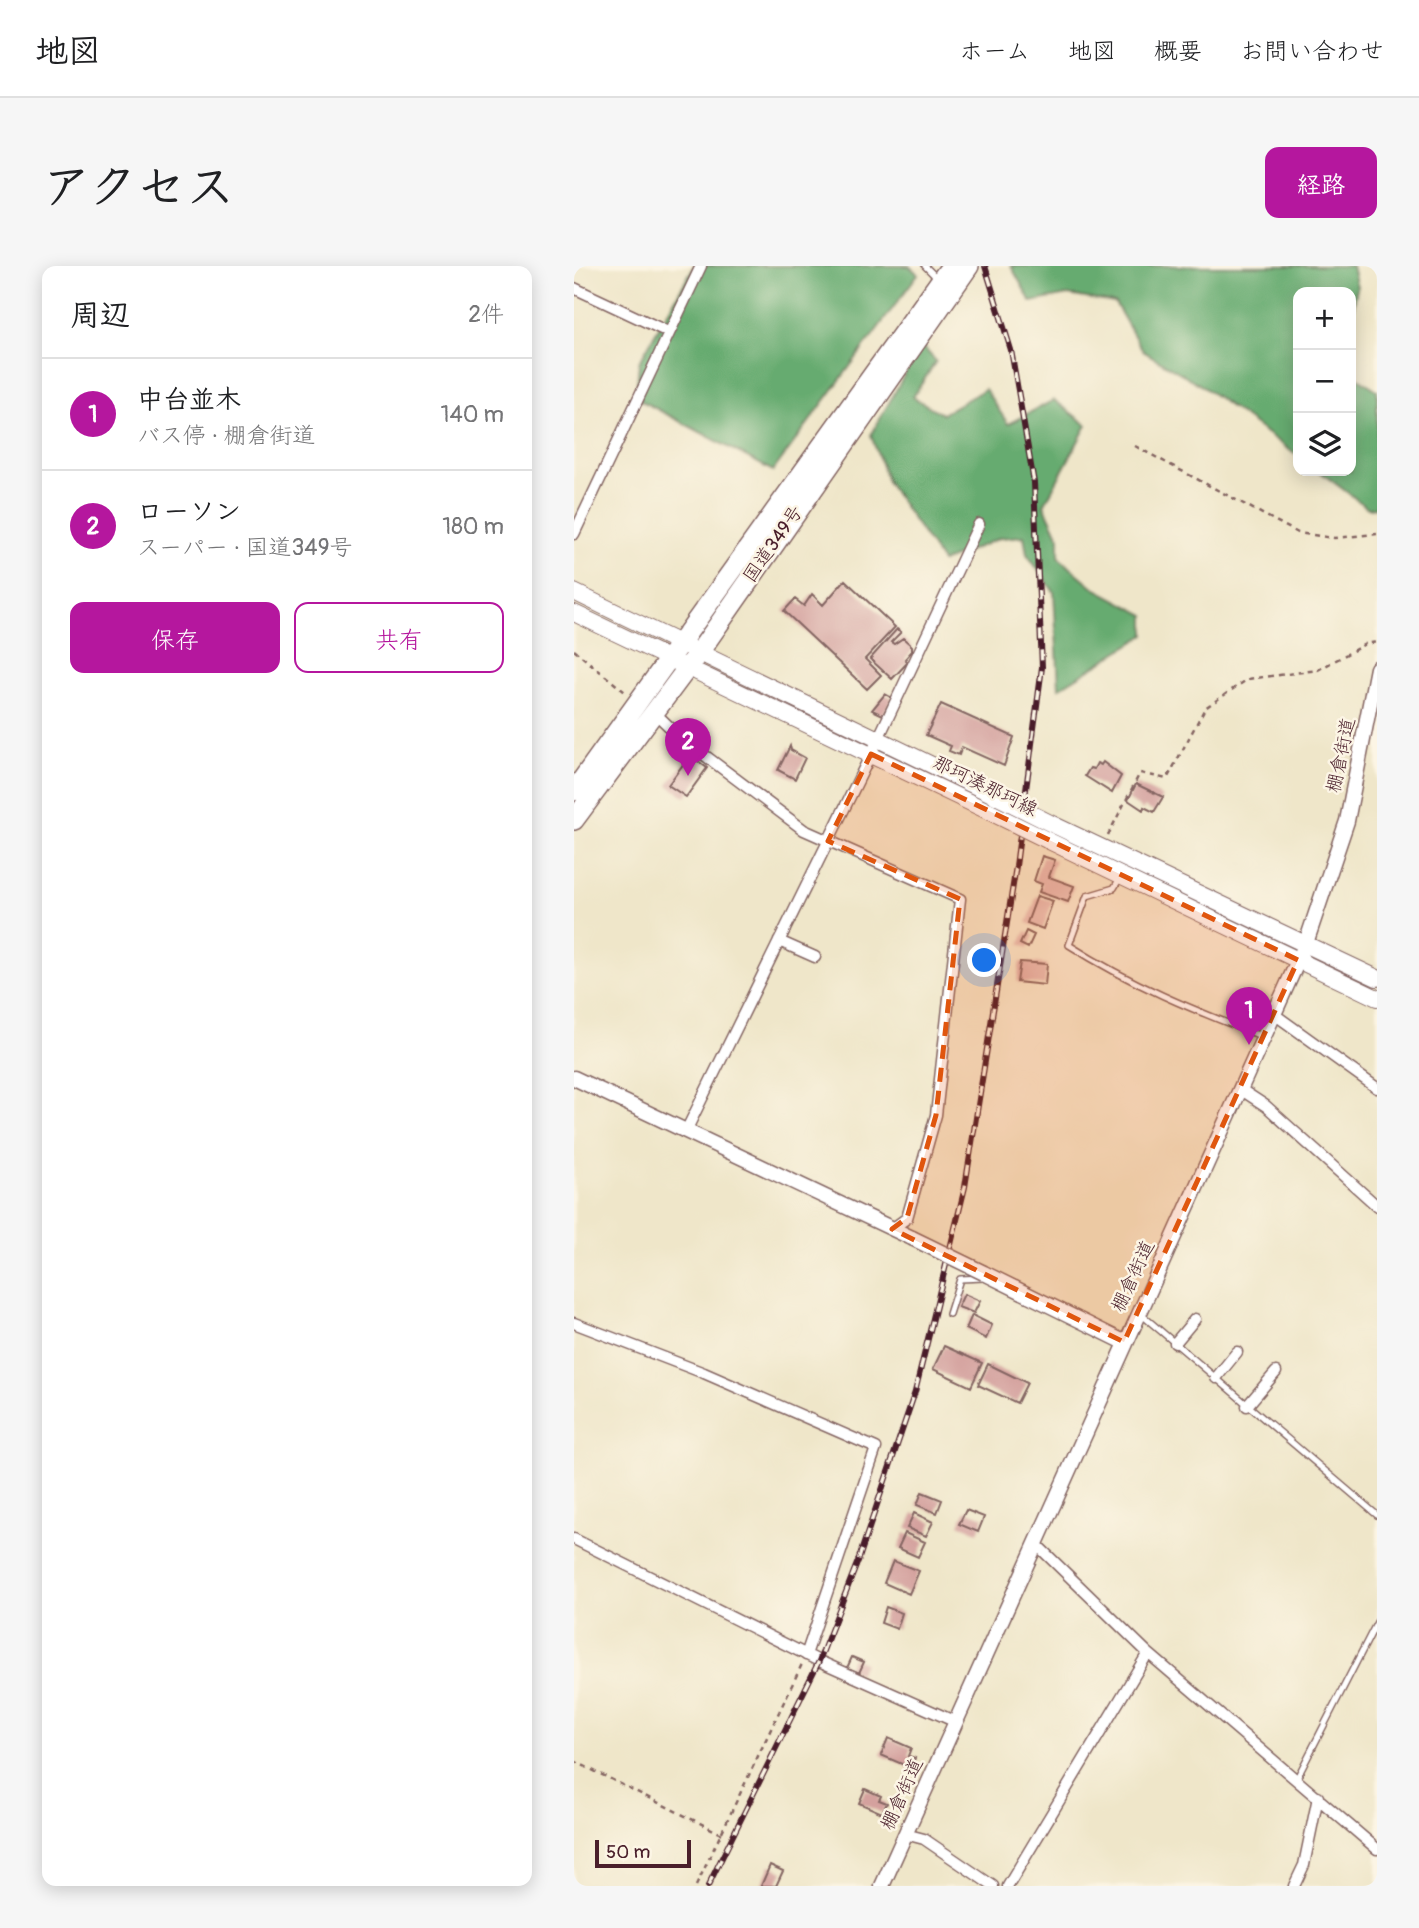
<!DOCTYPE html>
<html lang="ja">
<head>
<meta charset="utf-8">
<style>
  :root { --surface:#fff; --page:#f6f6f6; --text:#202124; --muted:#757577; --line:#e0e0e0; --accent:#b5179e }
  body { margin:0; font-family:Pangolin,"Klee One",sans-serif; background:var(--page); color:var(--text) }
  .controls { position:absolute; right:21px; top:21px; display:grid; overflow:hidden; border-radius:14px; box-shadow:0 4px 18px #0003 }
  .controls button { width:63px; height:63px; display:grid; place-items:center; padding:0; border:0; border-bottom:2px solid var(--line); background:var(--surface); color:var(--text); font:35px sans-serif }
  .scale { position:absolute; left:21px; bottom:18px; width:96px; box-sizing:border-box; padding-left:7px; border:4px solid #4a1f2b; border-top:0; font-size:19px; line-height:24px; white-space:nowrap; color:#4a1f2b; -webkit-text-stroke:5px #fcf5e5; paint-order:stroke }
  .you { position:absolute; left:411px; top:695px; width:24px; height:24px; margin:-18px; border:5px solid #fff; border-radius:50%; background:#1a73e8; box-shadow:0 0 0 10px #1a73e833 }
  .badge { display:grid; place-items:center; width:46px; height:46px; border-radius:50%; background:var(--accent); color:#fff; font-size:23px; font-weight:700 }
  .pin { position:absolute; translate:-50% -58px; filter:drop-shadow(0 2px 4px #0008) }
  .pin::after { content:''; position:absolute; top:37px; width:24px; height:21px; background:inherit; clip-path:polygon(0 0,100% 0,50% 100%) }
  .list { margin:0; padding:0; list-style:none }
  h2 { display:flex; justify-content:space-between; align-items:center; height:91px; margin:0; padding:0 28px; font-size:30px }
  h2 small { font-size:23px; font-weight:400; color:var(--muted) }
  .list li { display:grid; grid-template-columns:46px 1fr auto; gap:21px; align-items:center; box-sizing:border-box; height:112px; padding:0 28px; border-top:2px solid var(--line) }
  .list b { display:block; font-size:26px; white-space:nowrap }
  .list p { margin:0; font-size:23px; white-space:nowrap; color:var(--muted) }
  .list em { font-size:23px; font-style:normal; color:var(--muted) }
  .actions { display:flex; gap:14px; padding:21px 28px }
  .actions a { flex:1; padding:16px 0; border:2px solid var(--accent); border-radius:14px; text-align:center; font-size:24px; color:var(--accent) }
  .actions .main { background:var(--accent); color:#fff }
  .icon { flex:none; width:38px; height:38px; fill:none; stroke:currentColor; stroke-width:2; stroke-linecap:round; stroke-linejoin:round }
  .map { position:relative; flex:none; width:803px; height:1620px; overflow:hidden; border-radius:14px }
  header { display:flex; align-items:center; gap:42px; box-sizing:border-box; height:98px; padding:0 35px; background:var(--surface); border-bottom:2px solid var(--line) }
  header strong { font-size:33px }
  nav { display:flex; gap:38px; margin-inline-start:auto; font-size:24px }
  .intro { display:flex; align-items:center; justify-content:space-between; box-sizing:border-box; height:168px; padding:0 42px }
  h1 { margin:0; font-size:49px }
  .button { padding:18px 32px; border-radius:14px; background:var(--accent); color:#fff; font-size:24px; font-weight:700 }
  main { display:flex; gap:42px; padding:0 42px }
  aside { flex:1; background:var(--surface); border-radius:14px; box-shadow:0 4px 18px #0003 }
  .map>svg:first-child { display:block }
  .forest { fill:#66ab70; stroke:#58654e; stroke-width:2 }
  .building { fill:#d4a19e }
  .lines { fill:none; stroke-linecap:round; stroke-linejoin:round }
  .lane-casing { stroke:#846562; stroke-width:8 }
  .street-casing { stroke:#846562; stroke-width:13 }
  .secondary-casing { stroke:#846562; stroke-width:17 }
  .primary-casing { stroke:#846562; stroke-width:18 }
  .highway-casing { stroke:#846562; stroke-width:22 }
  .path { stroke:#846562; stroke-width:2.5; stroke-dasharray:5 5; stroke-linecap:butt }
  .lane { stroke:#fff; stroke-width:5 }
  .street { stroke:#fff; stroke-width:10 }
  .secondary { stroke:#fff; stroke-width:14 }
  .primary { stroke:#fff; stroke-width:16 }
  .highway { stroke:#fff; stroke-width:19 }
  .rail-casing { stroke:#4a1f2b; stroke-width:6 }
  .rail { stroke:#fcf5e5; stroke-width:3.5; stroke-dasharray:10; stroke-linecap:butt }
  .secondary-bridge-casing { stroke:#846562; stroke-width:17; stroke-linecap:butt }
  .primary-bridge-casing { stroke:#846562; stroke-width:18; stroke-linecap:butt }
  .secondary-bridge { stroke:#fff; stroke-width:14 }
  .primary-bridge { stroke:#fff; stroke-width:16 }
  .marked { fill:#e0560e; fill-opacity:0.2; stroke:#e0560e; stroke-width:5; stroke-dasharray:14 9; stroke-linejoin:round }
  .labels { text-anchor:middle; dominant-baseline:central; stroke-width:5; stroke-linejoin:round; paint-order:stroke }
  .street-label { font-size:19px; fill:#4a1f2b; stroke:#fcf5e5 }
</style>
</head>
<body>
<header>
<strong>地図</strong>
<nav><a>ホーム</a><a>地図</a><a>概要</a><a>お問い合わせ</a></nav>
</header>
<div class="intro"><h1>アクセス</h1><a class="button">経路</a></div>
<main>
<aside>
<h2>周辺<small>2件</small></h2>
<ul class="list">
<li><span class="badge">1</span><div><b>中台並木</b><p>バス停 · 棚倉街道</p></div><em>140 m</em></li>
<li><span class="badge">2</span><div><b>ローソン</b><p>スーパー · 国道349号</p></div><em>180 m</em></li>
</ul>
<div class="actions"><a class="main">保存</a><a>共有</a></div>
</aside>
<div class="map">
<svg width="803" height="1620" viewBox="0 0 803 1620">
  <rect width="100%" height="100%" fill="#fcf5e5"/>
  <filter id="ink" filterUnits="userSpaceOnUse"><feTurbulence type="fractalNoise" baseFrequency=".0143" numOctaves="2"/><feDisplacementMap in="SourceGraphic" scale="14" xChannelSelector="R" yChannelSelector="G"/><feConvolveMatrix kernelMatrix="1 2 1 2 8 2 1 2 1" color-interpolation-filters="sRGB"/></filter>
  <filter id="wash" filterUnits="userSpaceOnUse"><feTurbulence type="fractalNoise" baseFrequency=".00686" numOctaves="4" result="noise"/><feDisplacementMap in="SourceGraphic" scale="28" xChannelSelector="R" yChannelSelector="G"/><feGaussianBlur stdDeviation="1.57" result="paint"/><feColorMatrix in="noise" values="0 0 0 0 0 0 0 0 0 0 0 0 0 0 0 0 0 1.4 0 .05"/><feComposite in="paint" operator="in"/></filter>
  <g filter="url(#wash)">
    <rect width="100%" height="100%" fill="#efe6c9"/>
    <path class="forest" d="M120,0h215l9,8 -145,197 -133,-71 -3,-16 2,-22z
      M437,0h341l5,21 -6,35v-30h-53v164l-99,-72 -56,-33 -28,-48 -47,-8 -37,7z
      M347,79l15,16 -23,36 29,17 43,-25 23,35 46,-24 33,25 -43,80 15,32v21l37,31 49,26v20l-86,53 -5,-96 -27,-38 -3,-18 -24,2 -58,24 -54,-79 -17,-48z
      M777,107l26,17v117l-9,1 -49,-37h32z"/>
    <g id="blocks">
      <path class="building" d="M271,314l50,47 -30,32 16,16 -14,14 -83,-78 11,-12 9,7 8,-12 11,11z
        M323,363l4,3 -10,10 3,2 9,-6 9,8v5l-7,8 3,3 -16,17 -22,-20z
        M311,428l7,4 -9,17 -11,-5z
        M367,438l73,33 -10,29 -42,-19 -3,8 -10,-4 2,-5 -25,-11z
        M216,480l1,4 14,8 -10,21 -17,-9z
        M116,489l17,13 -21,29 -18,-12z
        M529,496l18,14 -9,17 -27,-17 5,-8 4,1 3,-6 4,2z
        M562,518l27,13 -9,15 -10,-5 -1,3 -15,-10z
        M468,590l13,4 -6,17 25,9 -6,16 -29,-10 3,-8 -8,-3z
        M463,630l16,5 -10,28 -16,-6z
        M452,665l8,4 -6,13 -8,-4z
        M446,696l27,2 -2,21 -28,-3z
        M390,1028l16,7 -6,12 -16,-6z
        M398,1049l20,10 -6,14 -20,-10z
        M370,1080l38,17 -11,24 -38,-18z
        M414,1098l39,19 -10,20 -39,-18z
        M348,1226l20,8 -5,13 -20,-8z
        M392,1244l18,7 -6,15 -19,-8z
        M340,1247l19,9 -7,14 -19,-8z
        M331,1267l20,9 -7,15 -20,-9z
        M319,1295l26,10 -10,23 -25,-11z
        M312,1341l16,6 -5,16 -16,-6z
        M278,1391l12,5 -5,11 -12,-5z
        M314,1472l23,10 -3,8 7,2 -4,10 -30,-13z
        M291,1523l16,7 -2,4 8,3 -5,10 -23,-10z
        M196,1599l13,6 -7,15h-15z"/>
    </g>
  </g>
  <g filter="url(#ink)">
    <use href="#blocks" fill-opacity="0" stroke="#846562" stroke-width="2"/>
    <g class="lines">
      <g class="lane-casing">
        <path id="lane" d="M351,0l11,11
          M546,612l-6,10 -27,8 -18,49c63,40 124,65 192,91
          M375,1048l11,-35 24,-1
          M568,1049l235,200
          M722,1514l81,-158"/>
      </g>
      <g class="street-casing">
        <path id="street" d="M0,22l94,44
          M0,268l127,-268
          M80,446l25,24 125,94 156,69 -24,216 -29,103 -15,11
          M205,675l36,16
          M700,748l103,74
          M666,823l26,17 111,100
          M112,865l185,-377 108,-230
          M0,1057l130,50 172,75 -70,207
          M601,1077l20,-24
          M642,1112l21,-26
          M673,1140l29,-34
          M0,1273l245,122 137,61
          M463,1279l111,108 229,196
          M331,1568l19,5 69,47
          M434,1620l140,-233
          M720,1620l10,-21 14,-68"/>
      </g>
      <g class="secondary-casing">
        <path id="secondary" d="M0,812l338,160
          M410,1007l140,69
          M308,1620l424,-943 41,-122 30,-153"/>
      </g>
      <g class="primary-casing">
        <path id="primary" d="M0,326l426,206
          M0,347l420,201
          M480,559l323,153
          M473,574l330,158"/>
      </g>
      <g class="highway-casing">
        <path id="highway" d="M0,525l377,-525
          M0,554l126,-169 269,-385"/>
      </g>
      <path class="path" d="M561,180l163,87 36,5 43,-4
        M0,384l51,42
        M534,569l32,-62 27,6 38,-71 43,-29 70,-9 47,-26 12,-2
        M0,1495l148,73
        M122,1620l106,-222"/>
      <use href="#lane" class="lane"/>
      <use href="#street" class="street"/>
      <use href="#secondary" class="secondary"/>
      <use href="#primary" class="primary"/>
      <use href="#highway" class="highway"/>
      <g class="rail-casing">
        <path id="rail" d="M134,1620l111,-225 39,-100 57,-169 50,-205 51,-321 26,-199 -8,-184 -23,-133 -26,-84"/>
      </g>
      <use href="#rail" class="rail"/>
      <g class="secondary-bridge-casing">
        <path id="secondary-bridge" d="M338,972l72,35"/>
      </g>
      <g class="primary-bridge-casing">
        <path id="primary-bridge" d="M426,532l54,27
          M420,548l53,26"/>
      </g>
      <use href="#secondary-bridge" class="secondary-bridge"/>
      <use href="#primary-bridge" class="primary-bridge"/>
    </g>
  </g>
  <path class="marked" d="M297,488l427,206 -174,382 -232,-113 15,-11 29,-103 24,-216 -132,-58z"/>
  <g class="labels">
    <g class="street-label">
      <text transform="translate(199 278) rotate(-55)">国道349号</text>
      <text transform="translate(767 489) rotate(-78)">棚倉街道</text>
      <text transform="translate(411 520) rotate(26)">那珂湊那珂線</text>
      <text transform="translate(559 1010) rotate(-65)">棚倉街道</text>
      <text transform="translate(328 1528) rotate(-66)">棚倉街道</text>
    </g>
  </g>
</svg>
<div class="controls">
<button>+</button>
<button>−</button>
<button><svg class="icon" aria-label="layers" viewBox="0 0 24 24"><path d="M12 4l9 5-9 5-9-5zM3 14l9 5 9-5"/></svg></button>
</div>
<div class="scale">50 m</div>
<div class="you"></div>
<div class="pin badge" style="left:675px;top:779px">1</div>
<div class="pin badge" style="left:114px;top:510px">2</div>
</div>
</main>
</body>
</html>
